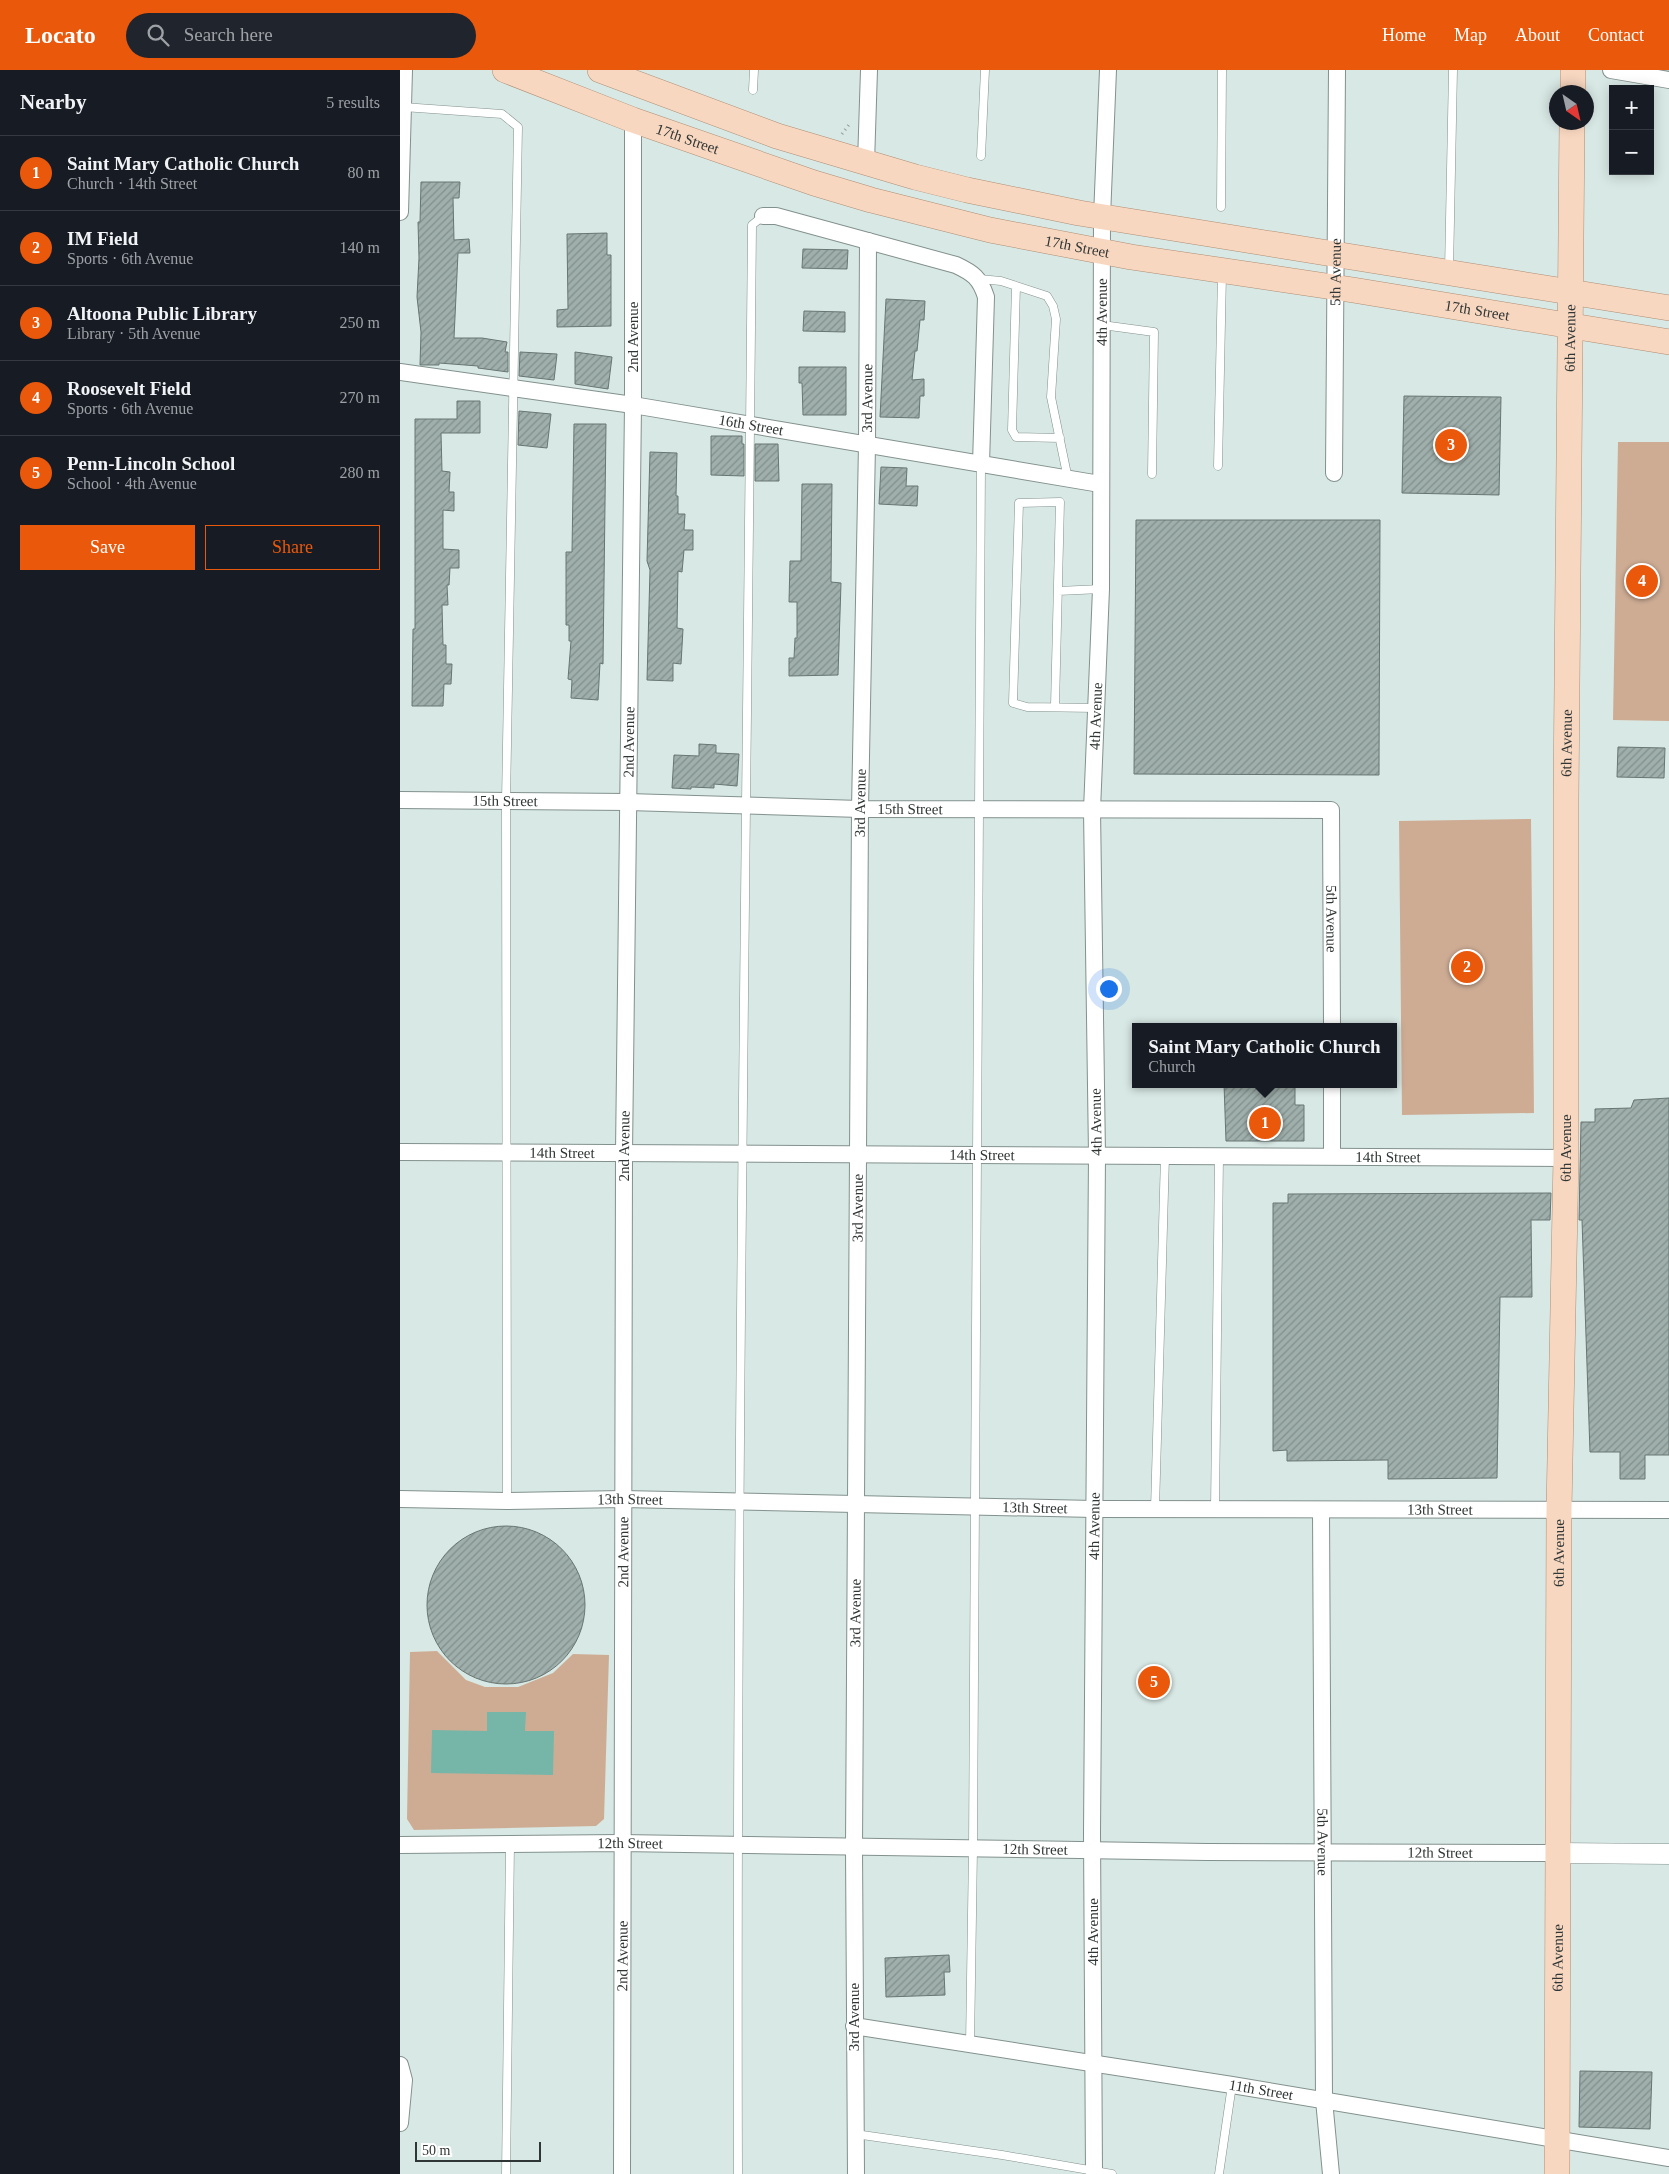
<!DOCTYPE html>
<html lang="en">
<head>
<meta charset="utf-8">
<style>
  :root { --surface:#171b24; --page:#20242c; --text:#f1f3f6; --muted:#9ea1a6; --line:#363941; --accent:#ea580c }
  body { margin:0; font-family:"Times New Roman",serif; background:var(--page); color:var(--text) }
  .controls { position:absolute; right:15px; top:15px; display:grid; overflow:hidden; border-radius:0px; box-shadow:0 2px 12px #0003 }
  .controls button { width:45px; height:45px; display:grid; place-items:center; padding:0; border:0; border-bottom:1px solid var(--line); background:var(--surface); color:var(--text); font:25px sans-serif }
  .compass { position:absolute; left:1149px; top:15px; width:45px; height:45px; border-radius:50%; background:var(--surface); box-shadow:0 2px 12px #0003; rotate:146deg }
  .scale { position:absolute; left:15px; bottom:12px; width:126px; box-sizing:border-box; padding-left:5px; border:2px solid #303635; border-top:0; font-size:14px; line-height:18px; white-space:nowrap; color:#303635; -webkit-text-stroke:4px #fff; paint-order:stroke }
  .you { position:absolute; left:708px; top:918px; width:18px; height:18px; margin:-12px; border:4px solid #fff; border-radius:50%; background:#1a73e8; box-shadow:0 0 0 8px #1a73e833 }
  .badge { display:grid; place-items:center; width:32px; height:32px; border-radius:50%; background:var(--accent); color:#fff; font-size:16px; font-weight:700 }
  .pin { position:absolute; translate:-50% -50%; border:2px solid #fff; box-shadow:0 1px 5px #0006 }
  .popup { position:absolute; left:732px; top:953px; width:265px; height:65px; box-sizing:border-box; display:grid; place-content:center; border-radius:0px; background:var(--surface); filter:drop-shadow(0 1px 4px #0005); font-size:16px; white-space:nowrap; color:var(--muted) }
  .popup b { font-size:19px; color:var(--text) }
  .popup::after { content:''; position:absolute; left:50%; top:100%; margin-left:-10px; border:10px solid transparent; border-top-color:var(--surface) }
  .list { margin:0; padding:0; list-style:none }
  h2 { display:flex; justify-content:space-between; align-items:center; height:65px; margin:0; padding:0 20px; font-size:21px }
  h2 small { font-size:16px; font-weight:400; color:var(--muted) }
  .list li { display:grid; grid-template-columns:32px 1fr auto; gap:15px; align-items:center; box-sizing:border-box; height:75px; padding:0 20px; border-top:1px solid var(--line) }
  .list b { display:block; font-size:19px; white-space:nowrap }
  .list p { margin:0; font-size:16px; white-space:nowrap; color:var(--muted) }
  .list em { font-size:16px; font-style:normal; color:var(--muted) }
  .actions { display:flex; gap:10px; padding:15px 20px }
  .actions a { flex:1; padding:11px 0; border:1px solid var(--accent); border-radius:0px; text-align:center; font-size:18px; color:var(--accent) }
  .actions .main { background:var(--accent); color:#fff }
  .icon { flex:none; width:28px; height:28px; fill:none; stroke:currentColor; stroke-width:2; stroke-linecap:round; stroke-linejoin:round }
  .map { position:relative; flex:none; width:1269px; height:2104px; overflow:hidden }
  header { display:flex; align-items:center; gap:30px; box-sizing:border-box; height:70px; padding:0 25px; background:var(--accent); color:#fff }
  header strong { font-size:24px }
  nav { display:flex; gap:28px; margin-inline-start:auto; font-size:18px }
  .search { width:350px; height:45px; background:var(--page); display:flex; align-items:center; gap:12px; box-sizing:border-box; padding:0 18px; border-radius:28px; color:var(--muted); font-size:19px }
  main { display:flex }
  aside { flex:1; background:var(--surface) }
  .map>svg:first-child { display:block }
  .garden { fill:#ceac94 }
  .water { fill:#75b6a8 }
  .building { fill:url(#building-hatch); stroke:#687673 }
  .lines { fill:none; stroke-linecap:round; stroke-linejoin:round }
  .service-casing { stroke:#82918d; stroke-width:9 }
  .minor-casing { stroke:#82918d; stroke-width:18 }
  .tertiary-casing { stroke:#82918d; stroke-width:21 }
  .primary-casing { stroke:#af8d74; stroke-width:26 }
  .path { stroke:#939f9c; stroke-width:3; stroke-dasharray:1 4; stroke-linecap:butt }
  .service { stroke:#fff; stroke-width:8 }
  .minor { stroke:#fff; stroke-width:16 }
  .tertiary { stroke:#fff; stroke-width:20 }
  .primary { stroke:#f8d7c0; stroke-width:25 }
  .labels { text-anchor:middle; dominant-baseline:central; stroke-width:4; stroke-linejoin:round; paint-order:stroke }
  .street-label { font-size:15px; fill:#303635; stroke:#fff }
</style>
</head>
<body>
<header>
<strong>Locato</strong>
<div class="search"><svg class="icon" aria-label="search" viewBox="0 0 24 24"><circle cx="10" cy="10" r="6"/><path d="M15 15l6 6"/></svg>Search here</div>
<nav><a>Home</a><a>Map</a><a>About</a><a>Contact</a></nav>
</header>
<main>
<aside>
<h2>Nearby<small>5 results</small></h2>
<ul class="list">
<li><span class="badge">1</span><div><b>Saint Mary Catholic Church</b><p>Church · 14th Street</p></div><em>80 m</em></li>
<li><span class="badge">2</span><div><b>IM Field</b><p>Sports · 6th Avenue</p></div><em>140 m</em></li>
<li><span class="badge">3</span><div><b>Altoona Public Library</b><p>Library · 5th Avenue</p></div><em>250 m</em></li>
<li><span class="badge">4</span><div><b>Roosevelt Field</b><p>Sports · 6th Avenue</p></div><em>270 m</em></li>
<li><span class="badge">5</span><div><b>Penn-Lincoln School</b><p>School · 4th Avenue</p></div><em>280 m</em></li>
</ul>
<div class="actions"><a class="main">Save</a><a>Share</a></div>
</aside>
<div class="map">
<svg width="1269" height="2104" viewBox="0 0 1269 2104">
  <defs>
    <pattern id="building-hatch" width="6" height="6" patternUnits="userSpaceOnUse" patternTransform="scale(1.25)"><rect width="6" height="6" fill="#9fafab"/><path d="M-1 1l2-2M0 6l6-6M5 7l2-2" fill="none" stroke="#828f8c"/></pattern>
  </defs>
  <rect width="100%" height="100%" fill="#d8e8e4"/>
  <path class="garden" d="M1218,372h51v279l-56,-1z
    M1131,749l3,294 -132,2 -3,-294z
    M37,1581l29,29 19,7h33l35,-14 20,-19 36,1 -5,164 -8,7 -182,4 -7,-11 3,-167z"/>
  <path class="water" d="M87,1642h39l-1,19h29l-1,44 -122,-2 1,-43 55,1z"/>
  <path class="building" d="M21,112h39l-1,16h-6l1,42 15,-1 1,14h-12l-4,85h28l25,4 -2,10h3v20l-30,-4v-2l-39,-3v2h-19l1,-33 -4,-35 2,-39 -1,-36h2z
    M207,163v22h4v71l-54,1v-17l11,-1 -1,-75z
    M403,179l45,1 -1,19 -45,-1z
    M486,229l39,2 -1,19h-4l-3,31h-2l-3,29 12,-1v17h-4l-1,22 -39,-1z
    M404,241l41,1v20l-42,-1z
    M120,282l37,2 -3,26 -35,-4z
    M175,282l37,5 -4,32 -33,-5z
    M399,297h47v48h-43l-1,-32h-3z
    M1004,326l97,1 -2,98 -97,-2z
    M57,331h23v32h-39l1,38 8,1 -1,20h5v19l-11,-1v39l16,1v18h-9l-1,17h-2l1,20h-6l1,40h3v19h6l-1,20h-7l-1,22h-31l1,-77h2v-210h42z
    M119,341l32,3 -4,34 -29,-3z
    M174,354h32l-3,240 -3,-1 -2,37 -27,-2 1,-18 -4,-1 3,-38h-2v-16h-3v-73h6z
    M311,366h31v8h2v32l-33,-1z
    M355,374h23l1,37h-24z
    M250,382l27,1 -1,43h2v18h7l-1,16h9v20h-9l-2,22 -4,-1 -1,57 6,1 -2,35 -8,-1v18l-26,-1 3,-110 -3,-9z
    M481,397l26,1 -1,18h12l-1,20 -38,-2z
    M402,414h30l-1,98 10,1 -3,92 -49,1v-18h5l1,-20h2v-36h-8l1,-41h11z
    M736,450h244l-1,255 -245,-1z
    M299,674l17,1v8l23,1 -2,32 -23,-2v4l-23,-1v2l-19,-1 2,-33 25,1z
    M1218,677l47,1 -1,30 -47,-1z
    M824,1014h71v21h9v36h-78z
    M1269,1028v357h-24v24h-25v-27h-30l-8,-232h-3l2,-98h14v-13l36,-1 3,-8z
    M1151,1123l-1,27h-19l1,77h-32l-3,181 -109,1v-19l-101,1v-11l-14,1v-248h15v-9z
    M27 1535a79 79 0 1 1 158 0a79 79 0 1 1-158 0Z
    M549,1885l1,17h-6l1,23 -59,2 -1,-39z
    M1180,2001l72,1 -2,57 -71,-2z"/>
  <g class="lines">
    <g class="service-casing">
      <path id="service" d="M353,20l1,-20
        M3,37l99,7 16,13 -12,674 1,700
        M581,86l4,-86
        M821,137l1,-137
        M1049,200l4,-200
        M579,209l22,2 46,15 6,10 3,13 -5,78 17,82
        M616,216l-4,144 4,7 44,1
        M702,255l52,7 -2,142
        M818,396l4,-192
        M658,521l43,-2
        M655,636l5,-204 -41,1 -6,200 14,4 69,1
        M755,1439l10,-353
        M815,1440l4,-354
        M570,1975l3,-196 8,-1385
        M455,2064l147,21 110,19
        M106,2104l4,-330
        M338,2104c-2,-650 8,-1299 14,-1949l11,-9
        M819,2104l13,-89"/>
    </g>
    <g class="minor-casing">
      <g id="minor">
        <path d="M1211,0l58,10"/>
        <path d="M466,93l3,-93"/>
        <path d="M0,142l4,-142"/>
        <path d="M363,146h13l180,49c17,8 24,13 30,32l-5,167"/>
        <path id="s1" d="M0,302l233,33 467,79"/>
        <path id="s2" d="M934,403l3,-403"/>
        <path id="s3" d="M0,730l228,2 232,7 471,1 1,217"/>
        <path d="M932,1014v72"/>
        <path id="s4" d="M0,1082l1166,6"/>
        <path id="s5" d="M0,1429l107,2 116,-2 471,10 575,1"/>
        <path id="s6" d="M921,1440l3,590 7,74"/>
        <path id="s7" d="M0,1775l221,-2 586,9 350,1"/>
        <path id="s8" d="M454,1956l378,59 437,73"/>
        <path d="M0,1995l4,15 -4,43"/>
        <path id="s9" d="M222,2104l2,-1021 9,-748v-285"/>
        <path id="s10" d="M456,2104l-2,-326 6,-1039 7,-364 1,-204"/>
        <path id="s11" d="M694,2104l-2,-341 5,-678 -5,-345 9,-221 1,-372 6,-147"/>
      </g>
    </g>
    <g class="tertiary-casing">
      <path id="tertiary" d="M1157,1783l112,1"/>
    </g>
    <g class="primary-casing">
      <g id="primary">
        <path id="s12" d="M105,0l128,50 181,63 57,17 119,30 141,27 222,33 316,52"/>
        <path d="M200,0l177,66 138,41 52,13 112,23 590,95"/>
        <path d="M1173,22v-22"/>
        <path id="s13" d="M1157,2104l2,-664 7,-352v-359l6,-677"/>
      </g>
    </g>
    <path class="path" d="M442,64l9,-12"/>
    <use href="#service" class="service"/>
    <use href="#minor" class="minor"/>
    <use href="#tertiary" class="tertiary"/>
    <use href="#primary" class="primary"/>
  </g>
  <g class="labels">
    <g class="street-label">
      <text stroke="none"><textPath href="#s12" startOffset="195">17th Street</textPath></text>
      <text stroke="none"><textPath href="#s12" startOffset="600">17th Street</textPath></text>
      <text stroke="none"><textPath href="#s2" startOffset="201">5th Avenue</textPath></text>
      <text stroke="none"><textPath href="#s12" startOffset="1005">17th Street</textPath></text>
      <text stroke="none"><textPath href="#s11" startOffset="1862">4th Avenue</textPath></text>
      <text transform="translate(233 267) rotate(-90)">2nd Avenue</text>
      <text stroke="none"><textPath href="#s13" startOffset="1836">6th Avenue</textPath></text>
      <text stroke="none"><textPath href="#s10" startOffset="1776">3rd Avenue</textPath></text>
      <text stroke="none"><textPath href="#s1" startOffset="355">16th Street</textPath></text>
      <text stroke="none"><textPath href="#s11" startOffset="1458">4th Avenue</textPath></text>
      <text stroke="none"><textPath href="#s9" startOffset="1432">2nd Avenue</textPath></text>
      <text stroke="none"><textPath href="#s13" startOffset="1431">6th Avenue</textPath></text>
      <text stroke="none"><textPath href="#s3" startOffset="105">15th Street</textPath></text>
      <text stroke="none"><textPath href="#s10" startOffset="1371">3rd Avenue</textPath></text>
      <text stroke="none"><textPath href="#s3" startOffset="510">15th Street</textPath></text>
      <text stroke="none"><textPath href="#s3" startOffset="1040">5th Avenue</textPath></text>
      <text transform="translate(696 1052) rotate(-91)">4th Avenue</text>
      <text stroke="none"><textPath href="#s9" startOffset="1028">2nd Avenue</textPath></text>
      <text stroke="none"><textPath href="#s13" startOffset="1026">6th Avenue</textPath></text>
      <text stroke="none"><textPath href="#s4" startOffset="162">14th Street</textPath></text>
      <text stroke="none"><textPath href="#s4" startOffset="582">14th Street</textPath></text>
      <text stroke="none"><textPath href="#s4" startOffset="988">14th Street</textPath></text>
      <text stroke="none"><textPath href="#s10" startOffset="966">3rd Avenue</textPath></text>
      <text stroke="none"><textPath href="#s5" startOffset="230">13th Street</textPath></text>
      <text stroke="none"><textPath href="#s5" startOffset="635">13th Street</textPath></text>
      <text stroke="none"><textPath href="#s5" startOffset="1040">13th Street</textPath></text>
      <text stroke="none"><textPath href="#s11" startOffset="648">4th Avenue</textPath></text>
      <text stroke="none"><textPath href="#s9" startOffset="622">2nd Avenue</textPath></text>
      <text stroke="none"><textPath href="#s13" startOffset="621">6th Avenue</textPath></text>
      <text stroke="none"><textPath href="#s10" startOffset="561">3rd Avenue</textPath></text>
      <text stroke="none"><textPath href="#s6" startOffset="332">5th Avenue</textPath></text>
      <text stroke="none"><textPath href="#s7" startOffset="230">12th Street</textPath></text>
      <text stroke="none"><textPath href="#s7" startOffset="635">12th Street</textPath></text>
      <text stroke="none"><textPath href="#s7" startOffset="1040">12th Street</textPath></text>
      <text transform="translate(693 1862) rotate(-90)">4th Avenue</text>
      <text stroke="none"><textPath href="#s9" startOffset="218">2nd Avenue</textPath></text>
      <text stroke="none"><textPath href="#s13" startOffset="216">6th Avenue</textPath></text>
      <text transform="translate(454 1947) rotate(-90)">3rd Avenue</text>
      <text stroke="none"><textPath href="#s8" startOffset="412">11th Street</textPath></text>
    </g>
  </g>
</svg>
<div class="controls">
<button>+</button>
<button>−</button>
</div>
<svg class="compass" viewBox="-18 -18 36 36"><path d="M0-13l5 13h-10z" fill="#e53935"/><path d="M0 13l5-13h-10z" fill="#9ea1a6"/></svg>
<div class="scale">50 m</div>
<div class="you"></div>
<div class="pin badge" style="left:865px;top:1053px">1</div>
<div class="popup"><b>Saint Mary Catholic Church</b>Church</div>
<div class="pin badge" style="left:1067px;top:897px">2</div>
<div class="pin badge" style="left:1051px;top:375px">3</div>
<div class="pin badge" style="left:1242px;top:511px">4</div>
<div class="pin badge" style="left:754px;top:1612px">5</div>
</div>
</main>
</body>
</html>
